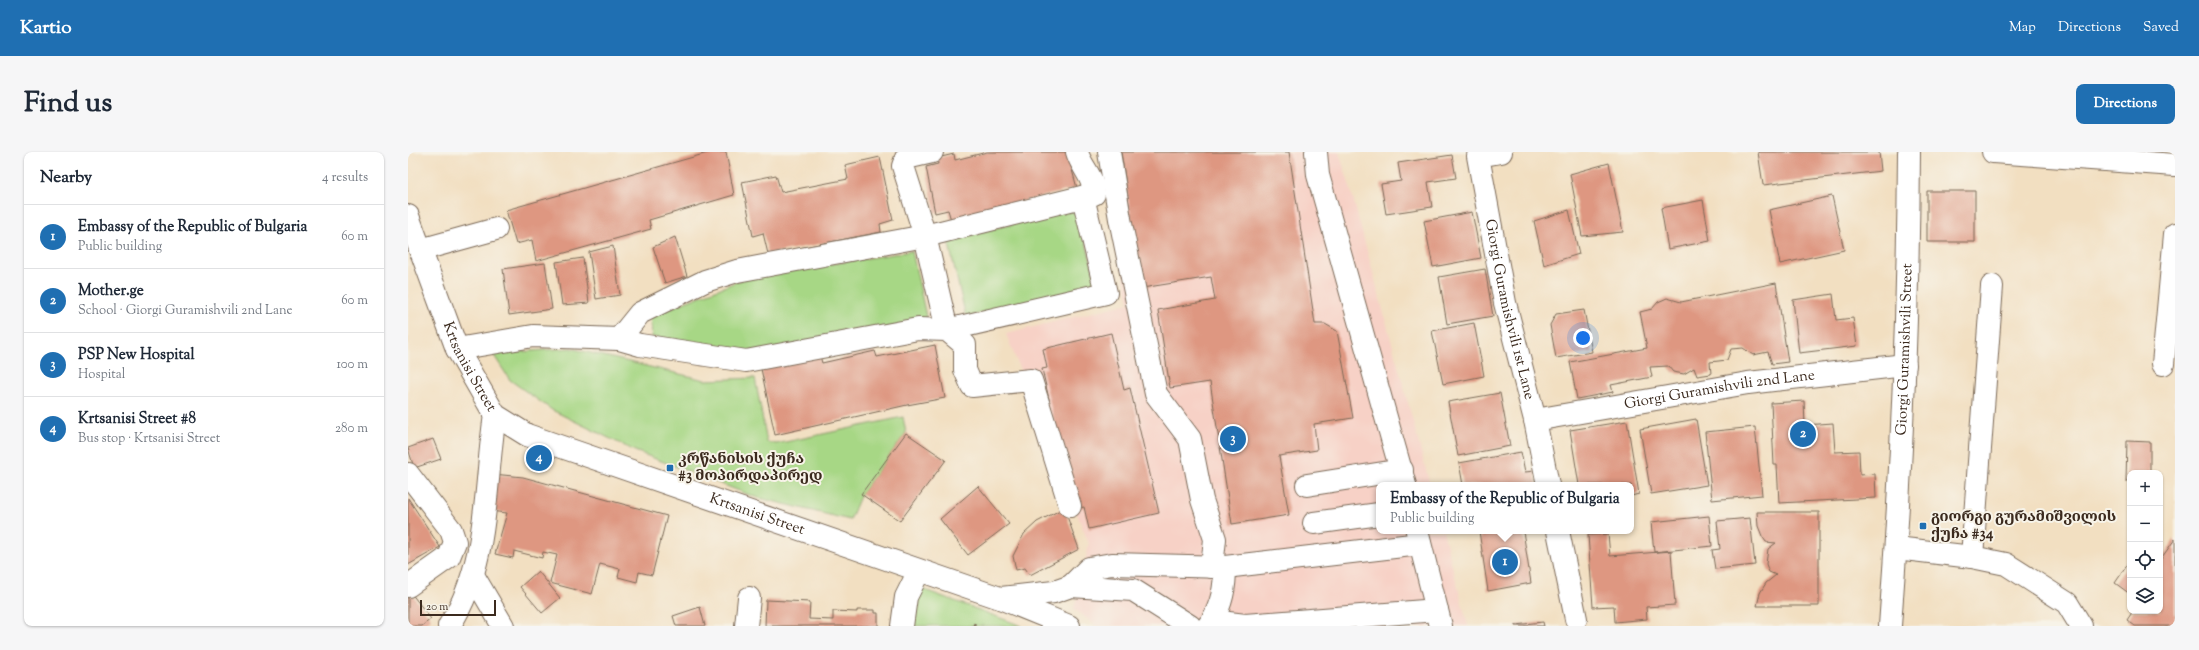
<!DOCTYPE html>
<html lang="en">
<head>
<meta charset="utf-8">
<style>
  :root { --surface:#fff; --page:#f6f6f7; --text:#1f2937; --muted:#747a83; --line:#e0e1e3; --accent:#1f6fb2 }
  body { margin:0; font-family:"Sorts Mill Goudy","Noto Serif Georgian",serif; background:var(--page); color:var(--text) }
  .controls { position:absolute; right:12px; bottom:12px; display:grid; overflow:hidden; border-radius:8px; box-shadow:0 1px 3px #0004 }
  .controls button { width:36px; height:36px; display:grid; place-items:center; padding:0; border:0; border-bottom:1px solid var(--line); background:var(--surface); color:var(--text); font:20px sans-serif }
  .scale { position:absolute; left:12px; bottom:10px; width:76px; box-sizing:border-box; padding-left:4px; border:2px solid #3b2a1e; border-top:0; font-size:11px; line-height:14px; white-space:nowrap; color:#3b2a1e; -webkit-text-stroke:3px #f7f3e8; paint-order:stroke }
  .you { position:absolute; left:1175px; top:186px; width:14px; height:14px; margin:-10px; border:3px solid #fff; border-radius:50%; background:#1a73e8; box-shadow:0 0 0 6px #1a73e833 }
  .badge { display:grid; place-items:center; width:26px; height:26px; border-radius:50%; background:var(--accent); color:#fff; font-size:13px; font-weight:700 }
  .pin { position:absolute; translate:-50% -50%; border:2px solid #fff; box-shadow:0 1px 4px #0006 }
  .popup { position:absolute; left:968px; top:330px; width:258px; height:52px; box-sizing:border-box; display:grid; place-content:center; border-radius:8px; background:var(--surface); filter:drop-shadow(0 1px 3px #0005); font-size:13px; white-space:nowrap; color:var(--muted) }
  .popup b { font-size:15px; color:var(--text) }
  .popup::after { content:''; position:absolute; left:50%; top:100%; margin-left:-8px; border:8px solid transparent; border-top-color:var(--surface) }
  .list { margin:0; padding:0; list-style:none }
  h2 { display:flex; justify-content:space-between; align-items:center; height:52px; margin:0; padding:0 16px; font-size:17px }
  h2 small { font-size:13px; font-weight:400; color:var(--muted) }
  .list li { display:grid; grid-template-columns:26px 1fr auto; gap:12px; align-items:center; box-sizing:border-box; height:64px; padding:0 16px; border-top:1px solid var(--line) }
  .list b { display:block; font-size:15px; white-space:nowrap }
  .list p { margin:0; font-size:13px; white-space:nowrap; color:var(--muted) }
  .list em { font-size:13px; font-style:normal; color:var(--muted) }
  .icon { flex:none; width:22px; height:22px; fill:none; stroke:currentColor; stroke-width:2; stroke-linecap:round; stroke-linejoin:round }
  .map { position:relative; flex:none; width:1767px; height:474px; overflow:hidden; border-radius:8px }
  header { display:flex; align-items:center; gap:24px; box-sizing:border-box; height:56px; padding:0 20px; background:var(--accent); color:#fff }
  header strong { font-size:19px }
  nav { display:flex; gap:22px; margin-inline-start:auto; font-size:14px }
  .intro { display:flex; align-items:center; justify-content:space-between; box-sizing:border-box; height:96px; padding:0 24px }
  h1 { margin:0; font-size:28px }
  .button { padding:10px 18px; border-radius:8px; background:var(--accent); color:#fff; font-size:14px; font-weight:700 }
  main { display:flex; gap:24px; padding:0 24px }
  aside { flex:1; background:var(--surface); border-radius:8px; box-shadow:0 1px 3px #0004 }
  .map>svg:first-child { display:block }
  .built { fill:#f7d1c6 }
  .green { fill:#a7d785; stroke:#718052 }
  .building { fill:#de9781 }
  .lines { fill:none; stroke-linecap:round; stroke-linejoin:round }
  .minor-casing { stroke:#7b6957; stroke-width:24 }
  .path { stroke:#7b6957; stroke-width:2.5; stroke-dasharray:3 3; stroke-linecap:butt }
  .minor { stroke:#fff; stroke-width:22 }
  .poi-dot { fill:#1f6fb2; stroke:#f7f3e8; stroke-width:1.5 }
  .labels { text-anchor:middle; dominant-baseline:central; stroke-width:4; stroke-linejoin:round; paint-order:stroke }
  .street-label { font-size:15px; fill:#3b2a1e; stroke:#f7f3e8 }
  .poi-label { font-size:15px; font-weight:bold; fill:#3b2a1e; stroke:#f7f3e8; text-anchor:start }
</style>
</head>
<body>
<header>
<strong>Kartio</strong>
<nav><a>Map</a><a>Directions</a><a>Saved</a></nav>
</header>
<div class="intro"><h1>Find us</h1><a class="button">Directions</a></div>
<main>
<aside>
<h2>Nearby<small>4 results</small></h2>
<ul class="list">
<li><span class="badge">1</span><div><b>Embassy of the Republic of Bulgaria</b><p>Public building</p></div><em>60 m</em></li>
<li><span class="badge">2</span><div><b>Mother.ge</b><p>School · Giorgi Guramishvili 2nd Lane</p></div><em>60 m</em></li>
<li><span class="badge">3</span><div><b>PSP New Hospital</b><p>Hospital</p></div><em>100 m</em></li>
<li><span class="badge">4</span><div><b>Krtsanisi Street #8</b><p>Bus stop · Krtsanisi Street</p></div><em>280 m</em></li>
</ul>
</aside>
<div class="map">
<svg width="1767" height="474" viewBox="0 0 1767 474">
  <rect width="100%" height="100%" fill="#f7f3e8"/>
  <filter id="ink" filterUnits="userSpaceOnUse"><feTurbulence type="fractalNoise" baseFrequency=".025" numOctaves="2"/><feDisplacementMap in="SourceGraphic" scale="8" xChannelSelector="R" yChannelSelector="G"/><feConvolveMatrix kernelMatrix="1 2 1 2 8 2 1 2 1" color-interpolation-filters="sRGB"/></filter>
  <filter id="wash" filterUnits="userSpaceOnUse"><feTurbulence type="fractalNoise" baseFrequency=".012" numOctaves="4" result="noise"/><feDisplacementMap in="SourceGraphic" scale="16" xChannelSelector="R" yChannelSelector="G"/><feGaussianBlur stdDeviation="0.9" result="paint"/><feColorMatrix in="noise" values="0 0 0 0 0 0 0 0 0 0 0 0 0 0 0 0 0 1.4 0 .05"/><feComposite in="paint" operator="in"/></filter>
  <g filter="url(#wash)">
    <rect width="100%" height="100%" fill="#f2dfc1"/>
    <path class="built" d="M693,0h238l11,35 80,298h-51v46h64l25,95h-371l-23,-17 15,-65 -83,-210 123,-31z"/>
    <path class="green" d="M669,56l20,77 -131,32 -18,-77z
      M504,99l15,70 -170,31 -105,-15 -2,-21 96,-38z
      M162,196l135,32 50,-2 12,64 9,2 127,-27 3,16 -45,61 -11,26 -95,-23 -120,-46 -83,-41 -42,-30 -17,-26z
      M514,437l100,37h-110l1,-28z"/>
    <g id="blocks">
      <path class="building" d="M303,0h15l8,43 -85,25 2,9 -115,32 -4,-21 -16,4 -10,-34z
        M579,0h80l10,36 -126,32 -3,-10 -13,3 -9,-46 12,-3 -1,-6 17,-4 1,6z
        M713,0h168l26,172h10l12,7 16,87 -39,6 3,26 -38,6 10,59 -57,9 -22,-142 -40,6 -12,-78 57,-10 -4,-23 -69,11z
        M1350,0h121l2,19 -118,14z
        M1044,3l4,23 -28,4 4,25 -46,7 -5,-30 20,-3 -3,-18z
        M472,5l13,63 -13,4 1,8 -113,22 -5,-21 -10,3 -11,-54 34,-7 5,17 67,-13 -3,-14z
        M1201,11l14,69 -41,4 -12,-62z
        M1519,39h48v51h-48z
        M1424,44l12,54 -64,14 -11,-54z
        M1295,48l7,41 -42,8 -7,-41z
        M1161,58l10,44 -35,11 -10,-44z
        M1064,60l9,46 -48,9 -9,-46z
        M267,85l12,39 -22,7 -12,-36z
        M205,94l7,49 -24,4 -7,-47z
        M175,106l6,45 -27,2 -6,-43z
        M137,111l7,46 -43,6 -6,-46z
        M1077,117l8,47 -46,8 -8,-47z
        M1368,131l12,79 -16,2 -4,-12 -15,3 -10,-7 -12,1 -4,11 -17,2 1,12 -14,2 -3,-8 -10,6 -11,-2 -5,-6 -18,1 2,10 -41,8 2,7 -36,7 -7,-37 77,-14 -7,-36 12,-3 6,-7 9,-4 14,4z
        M1425,142l3,26 17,-2 4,28 -58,7 -6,-53z
        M1176,158l8,42 -36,6 -6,-33 6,-11z
        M1066,171l10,53 -41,8 -11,-53z
        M703,181l13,57 6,-2 29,125 -70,16 -5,-22 -5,1 -10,-24 -27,-115 5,-1 -4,-19z
        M527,193l10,53 -38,7 -132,30 -15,-71 59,-12 3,11 53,-12 2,6z
        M1092,241l10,53 -52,10 -10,-54z
        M1396,249l1,24 28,-2 2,29 24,-1 1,24 15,-1 1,24 -97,5 -2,-38h-3l-3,-62z
        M1288,267l11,66 -56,9 -11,-65z
        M1219,269l12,73 -8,2v-11h-52l-9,-55z
        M1347,275l7,68 -50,5 -7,-68z
        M498,281l40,27 -46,61 -39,-27z
        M25,287l8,20 -27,9 -6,-20z
        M1719,289l23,1v31h-20v8h-4z
        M1113,300l4,20 10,-1 2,14h-74l-4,-22z
        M85,322l30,3 144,39 -15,59 -13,-3 -2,10 -19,-5 2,-8 -20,-5 -8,30 -42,-11 7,-28 -14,-3 -1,6 -28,-7 -1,7 -18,-4 12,-41 -17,-2z
        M570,334l31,38 -41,31 -28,-36z
        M0,346l32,49 -32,18z
        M656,356l15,41 -49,26 -5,-7 -9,2 -3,-14 11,-22 13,-12z
        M1349,360h62v94h-62l3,-13 6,-10 10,-8 -7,-3 -3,-8 2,-15 8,-6 -10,-1 -4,-6 -4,-10z
        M1301,364l3,30 -58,6 -3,-30z
        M1342,366l5,47 -40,4 -3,-19 8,-1 -3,-28z
        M1071,379h44l8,52 -43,8z
        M1200,382l2,22 61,-5 4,54 -29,2 1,12 -32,3 -1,-16 -21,1 -5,-72z
        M1767,387v87h-40l-8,-6 6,-9h27v-51z
        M1722,409v33l-15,-11z
        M130,419l22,27 -18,15 -22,-26z
        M3,441l20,26 -9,7h-14v-31z
        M358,448l44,2 -1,17 24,1v-9l24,1v-2h18v3h3v13h-113z
        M292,455l5,19h-29l-3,-10z
        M1135,470l1,4h-29v-1z"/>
    </g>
  </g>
  <g filter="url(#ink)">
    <use href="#blocks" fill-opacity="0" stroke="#7b6957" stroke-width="1"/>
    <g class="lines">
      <g class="minor-casing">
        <g id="minor">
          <path d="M524,0l-26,6 -3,8 22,70 22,94 159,-37 -23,-96"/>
          <path d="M701,0l11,67 36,175 34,45 12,61 13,39 -3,28"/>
          <path d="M908,0l2,23 87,310"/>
          <path id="s1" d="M1093,0l-23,4 27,147 30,117 13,65"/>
          <path d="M1585,0l182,13"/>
          <path id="s2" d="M0,64l49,133 38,66 32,20 473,163 69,28"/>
          <path d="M12,98l76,-21"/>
          <path d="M211,187l21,6 106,16 172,-32 29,1 18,15v25l7,16 59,-6 39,126"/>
          <path d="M49,197l76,-13 86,3 21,-26 65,-32 32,-10 188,-35 169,-42c1,-16 -13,-27 -17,-42"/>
          <path d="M1755,212l12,-130"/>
          <path id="s3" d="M1127,268l213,-37 157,-18"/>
          <path d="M0,322l43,56 4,12 -6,15 -41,29"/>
          <path d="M899,333l95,-15"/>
          <path d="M906,371l65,-9"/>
          <path d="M1009,379l24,95"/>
          <path d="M1150,379l18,88"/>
          <path d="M1488,396l76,9 34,7 61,39 14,23"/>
          <path d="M1564,405l20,-271"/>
          <path d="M65,423l30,51"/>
          <path d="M663,434l18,-18 23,-4 113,3 195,-23"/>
          <path d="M593,446l53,-6 17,-6 62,4 57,36"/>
          <path d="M804,469c10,-18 13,-33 13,-54"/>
          <path d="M41,474c41,-62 35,-140 46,-211"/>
          <path d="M338,474l3,-28"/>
          <path d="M494,474l4,-29 13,-26"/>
          <path d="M800,474l4,-5 33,4 192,-15"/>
          <path id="s4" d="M1482,474c12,-158 18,-316 19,-474"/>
        </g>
      </g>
      <path class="path" d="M566,474l1,-4"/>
      <use href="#minor" class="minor"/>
    </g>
  </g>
  <g class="poi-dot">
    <rect x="258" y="312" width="8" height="8" rx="2"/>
    <rect x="1511" y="370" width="8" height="8" rx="2"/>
  </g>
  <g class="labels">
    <g class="street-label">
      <text stroke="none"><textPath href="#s1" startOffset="180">Giorgi Guramishvili 1st Lane</textPath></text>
      <text stroke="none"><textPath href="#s4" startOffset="277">Giorgi Guramishvili Street</textPath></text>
      <text stroke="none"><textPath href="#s2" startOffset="163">Krtsanisi Street</textPath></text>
      <text stroke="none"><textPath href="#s3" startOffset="187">Giorgi Guramishvili 2nd Lane</textPath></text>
      <text stroke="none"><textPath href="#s2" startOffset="499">Krtsanisi Street</textPath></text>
    </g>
    <g class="poi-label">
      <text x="270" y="307">კრწანისის ქუჩა<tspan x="270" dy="17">#3 მოპირდაპირედ</tspan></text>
      <text x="1523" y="365">გიორგი გურამიშვილის<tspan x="1523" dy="17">ქუჩა #34</tspan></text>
    </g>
  </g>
</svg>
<div class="controls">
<button>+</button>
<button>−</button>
<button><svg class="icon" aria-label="locate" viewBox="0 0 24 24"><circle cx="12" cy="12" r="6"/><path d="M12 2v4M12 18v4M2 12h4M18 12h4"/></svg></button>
<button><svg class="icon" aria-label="layers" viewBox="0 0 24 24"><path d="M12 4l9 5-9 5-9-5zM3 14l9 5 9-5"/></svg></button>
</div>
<div class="scale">20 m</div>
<div class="you"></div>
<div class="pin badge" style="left:1097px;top:410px">1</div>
<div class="popup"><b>Embassy of the Republic of Bulgaria</b>Public building</div>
<div class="pin badge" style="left:1395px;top:282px">2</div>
<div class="pin badge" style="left:825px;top:287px">3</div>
<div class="pin badge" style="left:131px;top:306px">4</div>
</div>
</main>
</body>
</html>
